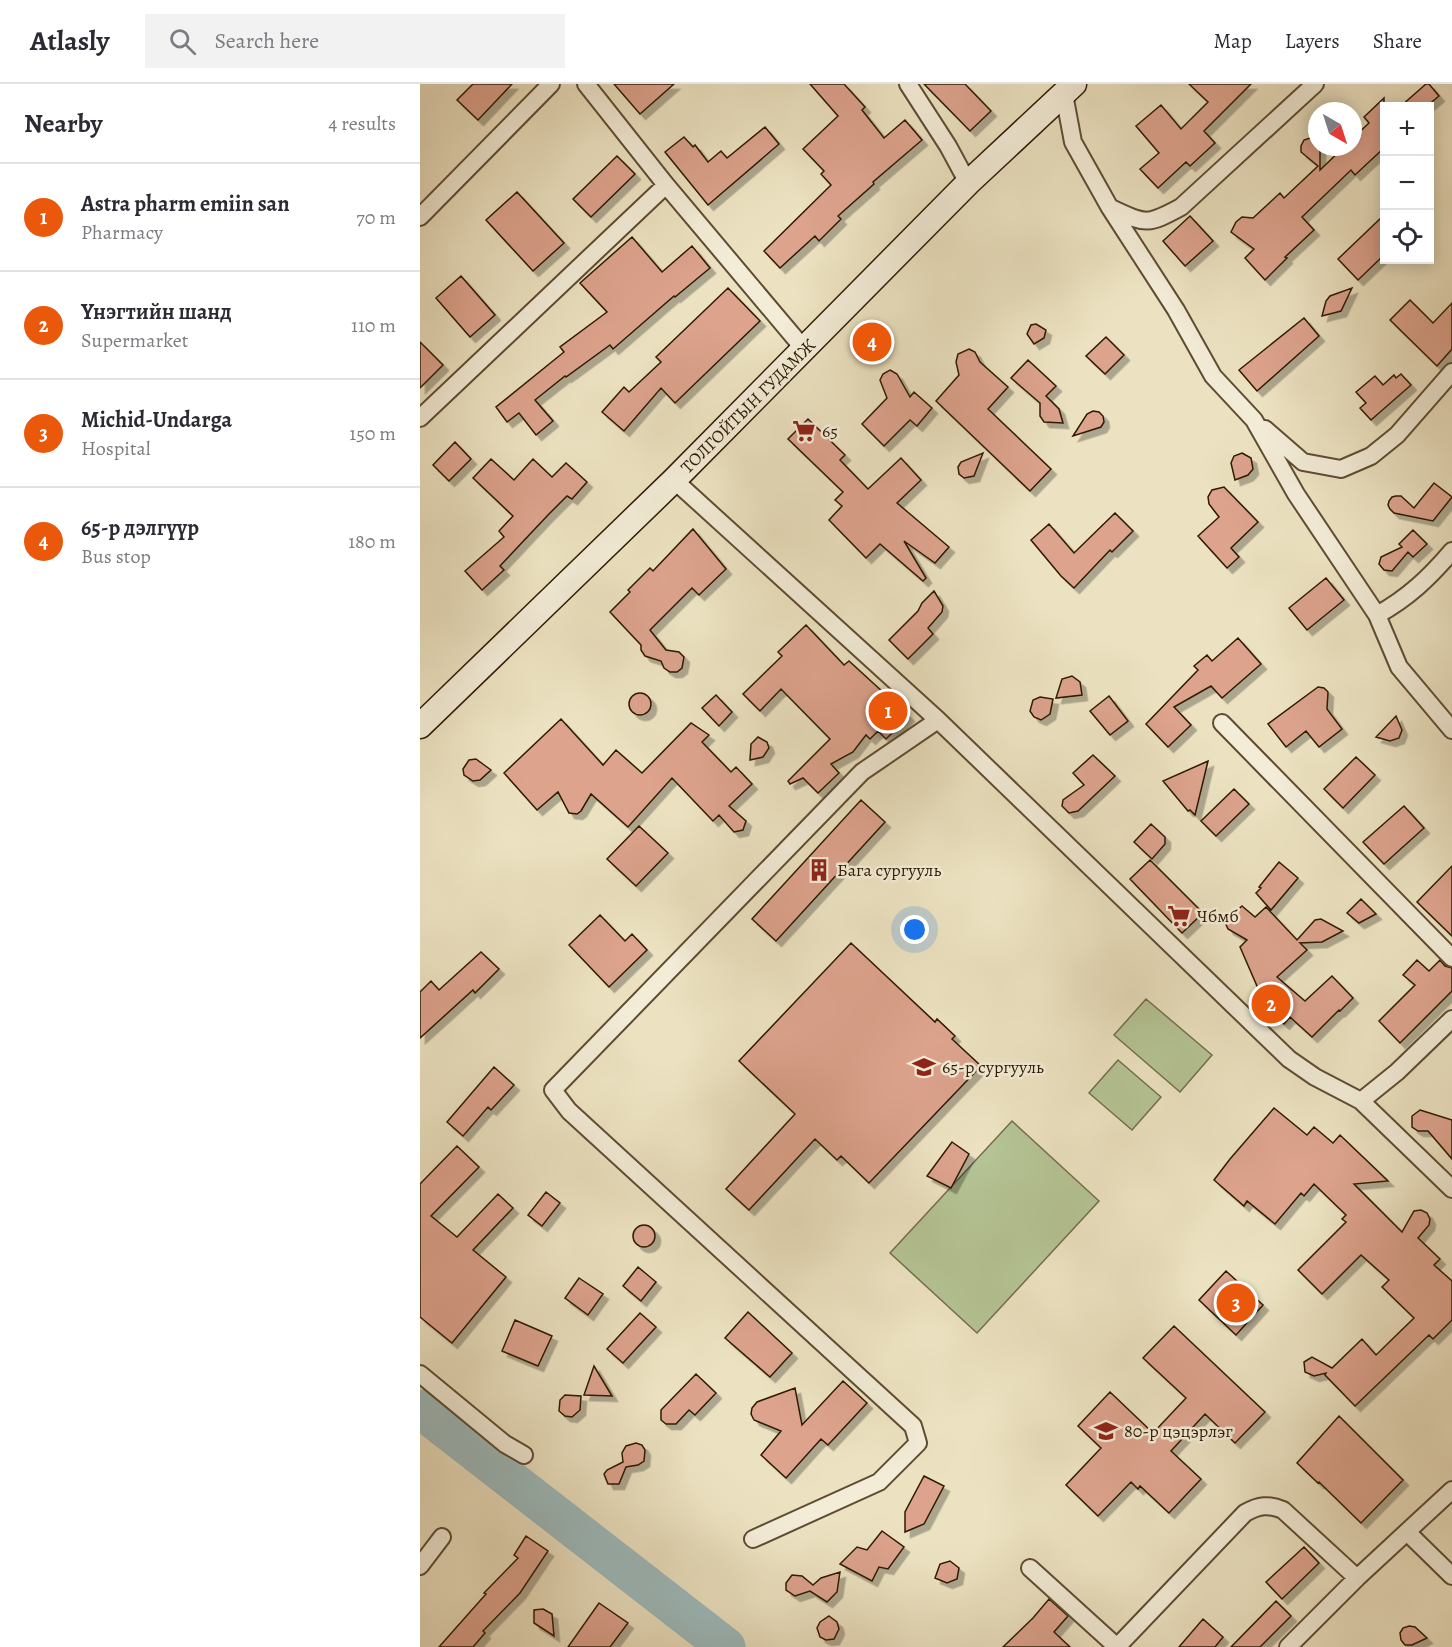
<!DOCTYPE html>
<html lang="en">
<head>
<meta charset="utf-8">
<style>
  :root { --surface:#fff; --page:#f2f2f3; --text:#2b2b33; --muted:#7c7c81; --line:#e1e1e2; --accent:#ea580c }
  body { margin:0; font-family:Alegreya,serif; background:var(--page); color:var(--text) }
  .controls { position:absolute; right:18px; top:18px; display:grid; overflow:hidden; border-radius:0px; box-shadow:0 3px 15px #0003 }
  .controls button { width:54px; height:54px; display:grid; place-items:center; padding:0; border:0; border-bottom:2px solid var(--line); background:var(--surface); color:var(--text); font:30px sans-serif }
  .compass { position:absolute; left:888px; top:18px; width:54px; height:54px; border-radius:50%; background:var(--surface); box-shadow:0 3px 15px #0003; rotate:141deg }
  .you { position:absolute; left:495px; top:846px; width:21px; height:21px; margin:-15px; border:4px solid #fff; border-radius:50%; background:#1a73e8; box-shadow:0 0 0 9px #1a73e833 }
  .badge { display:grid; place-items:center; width:39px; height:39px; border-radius:50%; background:var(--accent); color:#fff; font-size:20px; font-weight:700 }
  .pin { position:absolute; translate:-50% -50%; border:3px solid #fff; box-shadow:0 2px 6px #0006 }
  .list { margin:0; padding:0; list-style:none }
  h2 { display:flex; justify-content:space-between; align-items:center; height:78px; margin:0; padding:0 24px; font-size:26px }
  h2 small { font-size:20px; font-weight:400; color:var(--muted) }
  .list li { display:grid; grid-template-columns:39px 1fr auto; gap:18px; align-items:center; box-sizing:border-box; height:108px; padding:0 24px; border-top:2px solid var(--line) }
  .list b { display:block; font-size:22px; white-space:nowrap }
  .list p { margin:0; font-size:20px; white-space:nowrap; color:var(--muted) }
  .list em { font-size:20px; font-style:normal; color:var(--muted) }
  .icon { flex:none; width:33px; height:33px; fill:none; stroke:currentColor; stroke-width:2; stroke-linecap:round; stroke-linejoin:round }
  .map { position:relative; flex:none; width:1032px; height:1563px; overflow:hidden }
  header { display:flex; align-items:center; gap:36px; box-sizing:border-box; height:84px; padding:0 30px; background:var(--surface); border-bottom:2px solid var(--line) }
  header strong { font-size:28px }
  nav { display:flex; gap:33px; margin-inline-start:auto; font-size:21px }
  .search { width:420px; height:54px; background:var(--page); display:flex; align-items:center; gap:15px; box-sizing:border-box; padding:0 21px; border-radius:0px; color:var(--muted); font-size:22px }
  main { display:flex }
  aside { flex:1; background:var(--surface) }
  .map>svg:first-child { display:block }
  .green { fill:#b5c495; stroke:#726f4c; stroke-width:1.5 }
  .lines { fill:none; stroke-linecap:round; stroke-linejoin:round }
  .river { stroke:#9dbbbd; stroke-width:39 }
  .building { fill:#dda38d; stroke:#2e1a03; stroke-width:1.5; filter:url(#shadow) }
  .minor-casing { stroke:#5e4c32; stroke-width:20 }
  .secondary-casing { stroke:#2e1a03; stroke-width:27 }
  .minor { stroke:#f3ecd7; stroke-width:16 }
  .secondary { stroke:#f3ecd7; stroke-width:24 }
  .labels { text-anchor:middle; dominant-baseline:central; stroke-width:5; stroke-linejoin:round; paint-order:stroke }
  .street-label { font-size:18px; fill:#2e1a03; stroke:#f3ecd7 }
  .poi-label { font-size:18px; fill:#2e1a03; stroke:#f3ecd7; text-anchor:start }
</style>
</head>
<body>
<header>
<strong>Atlasly</strong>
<div class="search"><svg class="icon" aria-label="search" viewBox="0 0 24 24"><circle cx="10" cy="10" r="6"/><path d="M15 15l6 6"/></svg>Search here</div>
<nav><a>Map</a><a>Layers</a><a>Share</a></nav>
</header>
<main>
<aside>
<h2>Nearby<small>4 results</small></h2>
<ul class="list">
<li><span class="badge">1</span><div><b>Astra pharm emiin san</b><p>Pharmacy</p></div><em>70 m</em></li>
<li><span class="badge">2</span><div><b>Үнэгтийн шанд</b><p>Supermarket</p></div><em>110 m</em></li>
<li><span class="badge">3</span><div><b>Michid-Undarga</b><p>Hospital</p></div><em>150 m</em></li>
<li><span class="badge">4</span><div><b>65-р дэлгүүр</b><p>Bus stop</p></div><em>180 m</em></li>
</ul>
</aside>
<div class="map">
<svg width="1032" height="1563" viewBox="0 0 1032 1563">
  <defs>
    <filter id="shadow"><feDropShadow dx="5.5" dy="5.5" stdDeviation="0" flood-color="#0004"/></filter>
  </defs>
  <rect width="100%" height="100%" fill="#ece2c1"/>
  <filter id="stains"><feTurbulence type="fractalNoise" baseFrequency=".00333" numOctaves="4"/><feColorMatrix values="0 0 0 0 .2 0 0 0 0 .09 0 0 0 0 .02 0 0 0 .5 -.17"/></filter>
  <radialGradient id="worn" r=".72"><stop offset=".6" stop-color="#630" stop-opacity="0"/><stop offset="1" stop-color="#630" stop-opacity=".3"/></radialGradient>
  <path class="green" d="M726,915l66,56 -32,37 -66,-57z
    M698,976l43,37 -29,33 -43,-37z
    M592,1037l87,80 -122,132 -87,-80z"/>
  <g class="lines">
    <path class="river" d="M0,1325l306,238"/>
  </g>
  <path class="building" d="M53,0h39l-34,36 -21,-20z
    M194,0h60l-34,30z
    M390,0h34l21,23 -3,3 22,28 21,-18 17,20 -49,42 1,2 -36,32 3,3 -22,22 -4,-5 -35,32 -16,-17 67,-66 -10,-11 3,-3 -21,-22 35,-33z
    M504,0h41l26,27 -21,20z
    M769,0h62l-47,47 11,12 -25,23 -4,-4 -28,26 -18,-19 19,-16 -23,-27 25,-21 20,24 27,-27z
    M1006,0h3l10,12 -12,10h-26z
    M964,14v50l-29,27 -4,-5 -49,47 12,13 -29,27 2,1 -22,22 -20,-22 9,-9 -23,-17 5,-10 6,-5 11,1 27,-25 4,5 34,-32 -17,-14v-6l3,-6 6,-2 7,3v6h3v23l24,-23h9v-9l16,-15 -5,-6z
    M345,43l14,17 -71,61 -43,-53 19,-15 9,10 2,-2 13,17 13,-11 6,7z
    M197,72l18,18 -44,43 -18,-18z
    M97,108l47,51 -31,28 -47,-51z
    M964,131v40l-26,25 -20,-21z
    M770,132l23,25 -28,25 -22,-25z
    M212,153l30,35 30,-26 18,22 -35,29 -1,-1 -61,53 -3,-4 -44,32 -1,-1 -30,24 18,21 -17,14 -17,-22 -12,9 -11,-15 68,-55 -4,-5 47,-35 -27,-29z
    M41,192l34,39 -25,22 -34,-39z
    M308,204l32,33 -85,82 -14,-15 -37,43 -22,-19 22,-25 5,5 32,-30 -5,-5z
    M932,204l-11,23 -19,5 4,-15 4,-5z
    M990,216l23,23 19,-20v46l-15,17 -47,-46z
    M884,234l15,18 -62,55 -18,-21z
    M616,240l10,6 -2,8 -10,6 -7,-10 4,-9z
    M686,253l18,18 -19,19 -19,-18z
    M0,258l23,23 -23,23z
    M549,265l6,3 5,10 28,25 -20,22 63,60 -21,22 -94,-90 23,-26 -3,-13 2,-8z
    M608,276l28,26 -10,10 13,13 4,14 -19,-1 -4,-6v-13l-29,-25z
    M470,286l7,4 13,23 4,-5 18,16 -15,18 -7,-6 -26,26 -22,-22 25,-26 -7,-18 3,-6z
    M981,290l10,11 -40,35 -11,-12 6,-5 -10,-11 19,-16 8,9 11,-10 2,3z
    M673,327l6,1 4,4 1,6 -3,5 -28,9 14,-22z
    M388,335l37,36 -5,5 28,29 33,-31 20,22 -24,23 52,44 -14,16 -31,-22 22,37 -3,3 -43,-37 -14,14 -37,-38 13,-14 -7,-6 8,-8 -55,-53z
    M35,358l16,17 -22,22 -16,-16z
    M563,369l-9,23 -10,2 -5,-4 -1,-7 3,-5z
    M822,369l9,5 2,11 -5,6 -13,5 -4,-17 3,-7z
    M71,375l23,21 19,-21 19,18 14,-14 21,19 -15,17 -5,-3 -19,19 -48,51 4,4 -22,20 -17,-19 39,-34 -5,-6 14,-15 -40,-38z
    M1014,399l18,14 -19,24 -39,-8 -4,-4 -2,-4 1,-4 3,-4 4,-1h5l13,12z
    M804,403l34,35 -27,26 8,9 -12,11 -29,-32 21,-19 -10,-13 -1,-7 4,-7z
    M695,429l18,18 -21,21 -2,-2 -36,38 -13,-12 -30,-36 18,-16 25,29z
    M273,445l33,40 -27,26 -7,-7 -42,42 16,20 13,2 5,5 -2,11 -5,4h-7l-6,-4 -3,-7 -16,-5 -4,-6v-5l-31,-33 20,-20 -2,-2 22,-22 3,3z
    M993,446l14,14 -14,13 -5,-5 -16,19 -8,-1 -5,-6 2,-7 21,-10 -3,-3z
    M906,494l18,22 -37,30 -18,-22z
    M514,507l9,15 -1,6 -14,16 5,6 -25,25 -19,-19 29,-29 4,-8z
    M386,541l38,40 5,-4 60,55 -23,23 -8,-8 -8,8 -4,-4 -13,17 -22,12 8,9 -21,20 -15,-15 -13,6 -2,-3 42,-42 -49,-50 -21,22 -17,-17 39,-38 -4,-4z
    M818,554l23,26 -39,34 -11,-12 -37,21 17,18 -23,22 -22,-23 52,-54 -4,-4 13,-11 5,6z
    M652,592l8,6 2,13 -26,3 6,-19z
    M898,603l6,1 4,4 -1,17 15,20 -23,18 -13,-16 -20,16 -18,-23z
    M209 620a11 11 0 1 1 22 0a11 11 0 1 1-22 0Z
    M296,611l16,17 -13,14 -17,-18z
    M689,612l19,25 -18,14 -20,-24z
    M620,613l13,2 -3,15 -9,6 -7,-3 -4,-6 3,-11z
    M976,632l6,14 -3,8 -9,3 -14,-4z
    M141,635l42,46 13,-15 26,23 49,-50 18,12 -7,7 29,30 5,-5 16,17 -23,22 17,15 -3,9 -9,2 -15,-17 -6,6 -41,-43 -44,49 -37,-33 -10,17 -4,3 -8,-1 -11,-21 -21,18 -33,-37z
    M338,653l9,5 2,6 -6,9 -13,3 1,-16z
    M673,671l22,21 -37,35 -9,2 -7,-7 1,-6 21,-15 -11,-12z
    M936,673l19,18 -32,33 -19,-19z
    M56,675l15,11 -11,10 -7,1 -9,-6 -1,-6 6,-9z
    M788,677l-13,54 -5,-5 -2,1 -25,-30z
    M814,705l15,15 -33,32 -15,-15z
    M441,716l24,22 -109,119 -24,-22z
    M984,722l20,22 -40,36 -21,-22z
    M731,740l14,13v7l-13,15 -18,-17z
    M219,742l29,27 -32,33 -29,-27z
    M730,776l53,53 -21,20 -52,-54z
    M859,778l19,16 -27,32 -15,-17 5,-5 -2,-1z
    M1032,782v70l-35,-34z
    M941,815l15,15 -17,9 -12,-10z
    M822,822l13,11 11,-10 31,33 18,-20 6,-1 22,12 -21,11 -22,1 7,7 -30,27 28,24 27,-25 21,22 -13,13 -1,-1 -27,27 -22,-20 -6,7 -21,-19 6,-7 -12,-12 -17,-39 7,-7 -19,-11 -4,-9 4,-6 8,-3z
    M180,831l25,26 7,-7 15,16 -38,37 -40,-42z
    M431,859l84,79 2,-3 18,17 -3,3 29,27 -112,117 -28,-27 -4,4 -22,-21 -66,71 -23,-21 69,-75 -56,-53z
    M61,868l18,17 -24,24 -2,-3 -53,48v-46l11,-11 8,9z
    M997,876l12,11 11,-11 5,6 7,2v23l-52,52 -21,-22 36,-36 -12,-10z
    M74,983l20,18 -23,25 -3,-3 -25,29 -16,-14z
    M854,1024l33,27 7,-8 19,16 7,-8 48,46 -34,3 48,48 12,-21 7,-1 6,3 3,6 -1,6 -11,13 22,21 -6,6 18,16v39l-19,19 -4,-4 -74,71 -30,-31 1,-2 -12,3 -9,-4 -1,-10 8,-5 20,11 30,-29 14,16 38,-37 -32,-31 7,-7 -28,-25 -39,39 -24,-24 48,-48 -4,-3 4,-4 -32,-31 -10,12 -3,-3 -26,31 -28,-23 -3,5 -30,-26 16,-21z
    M1000,1026l32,10v39l-24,-28h-10l-6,-4v-11z
    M532,1058l17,12 -18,34 -24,-12z
    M37,1062l22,21 -48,49 26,21 41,-43 15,14 -40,42 33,27 -54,66 -32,-26v-133z
    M126,1108l14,11 -18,23 -14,-11z
    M213 1152a11 11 0 1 1 22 0a11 11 0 1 1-22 0Z
    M218,1183l18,15 -15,19 -18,-15z
    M806,1187l37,34 -27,30 -37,-35z
    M159,1194l24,16 -15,21 -23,-17z
    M328,1228l44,41 -22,24 -45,-39z
    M220,1229l16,14 -33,36 -16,-14z
    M95,1236l37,16 -14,30 -36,-15z
    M754,1242l91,86 -30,31 -30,-29 -34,37 30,28 -32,34 -29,-27 -2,3 -7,-7 -33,34 -32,-31 35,-37 -23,-22 32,-34 43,41 33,-35 -43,-40z
    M174,1282l18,30 -28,-1z
    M276,1290l20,19 -21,22 -6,-5 -13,14h-10l-5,-4v-10z
    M423,1297l24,22 -39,42 -7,-6 -35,39 -25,-23 20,-24 -27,-11 -3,-6 1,-6 5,-6 38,-14 7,37z
    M145,1311l16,1 -1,14 -8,7 -7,-1 -6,-5 1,-11z
    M919,1332l64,64 -42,43 -42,-41 -1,1 -21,-20z
    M216,1359l6,2 3,5 -1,11 -6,4 -12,2 -7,17h-11l-4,-10 3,-4 16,-8 -1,-9 4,-7z
    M504,1392l20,10 -20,38 -19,8v-20z
    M462,1447l22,16 -16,22 -9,-2 -7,14 -32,-17 17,-17 10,3z
    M106,1452l22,15 -28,42 -37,38 2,2 -12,14h-34l47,-53 -2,-1 34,-35 -4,-3z
    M884,1463l15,16 -37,36 -16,-17z
    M530,1477l9,7 -2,11 -10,4 -12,-5 5,-14z
    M420,1488l-3,20 -10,10 -17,-11 -15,5 -9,-6v-7l6,-8 10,1 11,9 8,-7z
    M629,1515l19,17 -14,16 16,15h-67l30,-29z
    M856,1517l15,15 -31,31h-29z
    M179,1519l29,20 -18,24h-42z
    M123,1525l9,5 2,22 -20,-13v-13z
    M409,1532l8,6 2,7 -5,10 -8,1 -6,-3 -3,-9 3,-6z
    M783,1535l20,18 -8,10h-36z
    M989,1542l6,1 12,11 -15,7h-7l-4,-5 -1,-7 3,-5z"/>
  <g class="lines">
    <g class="minor-casing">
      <path id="minor" d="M166,0l80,101 138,164
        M488,0l40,62 20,37
        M644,10l9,48 37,66 66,102 37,66 41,44 42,74 81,121 22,52 53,63
        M691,124c35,16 35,18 70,-1l134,-123
        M0,133l131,-133
        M0,334l246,-233
        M845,345l38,33 38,7 30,-13 26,-21 55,-63
        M254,396l264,240 351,339 26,18 46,24 91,88
        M957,531c31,-17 53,-38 75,-64
        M802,639l230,235
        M941,1017l36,-29 55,-53
        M0,1290l85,70 19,11
        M987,1448l45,44
        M333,1455l126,-57 39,-39 -5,-17 -344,-315 -16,-21 309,-318 76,-52
        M0,1482l22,-29
        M610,1484l87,79
        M697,1563l128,-134c14,-8 24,-9 38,-3l74,68
        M868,1563l69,-69 95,-88"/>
    </g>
    <g class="secondary-casing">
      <path id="secondary" d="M0,642l254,-246 294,-297 106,-99"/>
    </g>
    <use href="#minor" class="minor"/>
    <use href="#secondary" class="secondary"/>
  </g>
  <defs>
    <g id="supermarket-bare" transform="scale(1.8)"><path d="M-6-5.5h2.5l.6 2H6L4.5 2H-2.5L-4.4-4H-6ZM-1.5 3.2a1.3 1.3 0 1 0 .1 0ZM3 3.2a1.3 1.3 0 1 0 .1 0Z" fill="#8f2418" stroke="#f3ecd7" stroke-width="2.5" paint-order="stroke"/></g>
    <g id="building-bare" transform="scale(1.8)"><path d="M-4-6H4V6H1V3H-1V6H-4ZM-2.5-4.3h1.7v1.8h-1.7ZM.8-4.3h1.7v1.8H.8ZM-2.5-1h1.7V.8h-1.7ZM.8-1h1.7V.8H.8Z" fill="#8f2418" stroke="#f3ecd7" stroke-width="2.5" paint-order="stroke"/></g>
    <g id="school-bare" transform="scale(1.8)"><path d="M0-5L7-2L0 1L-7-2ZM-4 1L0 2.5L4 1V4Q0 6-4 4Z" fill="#8f2418" stroke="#f3ecd7" stroke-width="2.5" paint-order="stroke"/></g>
  </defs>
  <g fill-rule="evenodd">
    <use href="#supermarket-bare" x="384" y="347"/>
    <use href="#building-bare" x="399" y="786"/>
    <use href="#supermarket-bare" x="759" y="832"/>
    <use href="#school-bare" x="504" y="983"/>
    <use href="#school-bare" x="686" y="1347"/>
  </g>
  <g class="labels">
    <g class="street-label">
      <text transform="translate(328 322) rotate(-45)">ТОЛГОЙТЫН ГУДАМЖ</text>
    </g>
    <g class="poi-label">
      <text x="402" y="347">65</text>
      <text x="417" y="786">Бага сургууль</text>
      <text x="777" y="832">Чбмб</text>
      <text x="522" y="983">65-р сургууль</text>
      <text x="704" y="1347">80-р цэцэрлэг</text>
    </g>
  </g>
  <rect width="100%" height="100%" filter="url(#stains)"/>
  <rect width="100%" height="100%" fill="url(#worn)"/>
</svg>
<div class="controls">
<button>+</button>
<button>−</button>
<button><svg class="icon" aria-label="locate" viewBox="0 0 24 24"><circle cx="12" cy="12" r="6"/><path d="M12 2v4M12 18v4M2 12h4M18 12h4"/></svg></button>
</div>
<svg class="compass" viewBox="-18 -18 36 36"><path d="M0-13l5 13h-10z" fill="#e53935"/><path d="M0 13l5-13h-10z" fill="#7c7c81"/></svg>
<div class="you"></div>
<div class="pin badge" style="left:468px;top:627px">1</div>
<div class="pin badge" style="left:851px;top:920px">2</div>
<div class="pin badge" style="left:816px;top:1219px">3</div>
<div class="pin badge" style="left:452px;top:258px">4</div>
</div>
</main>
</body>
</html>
